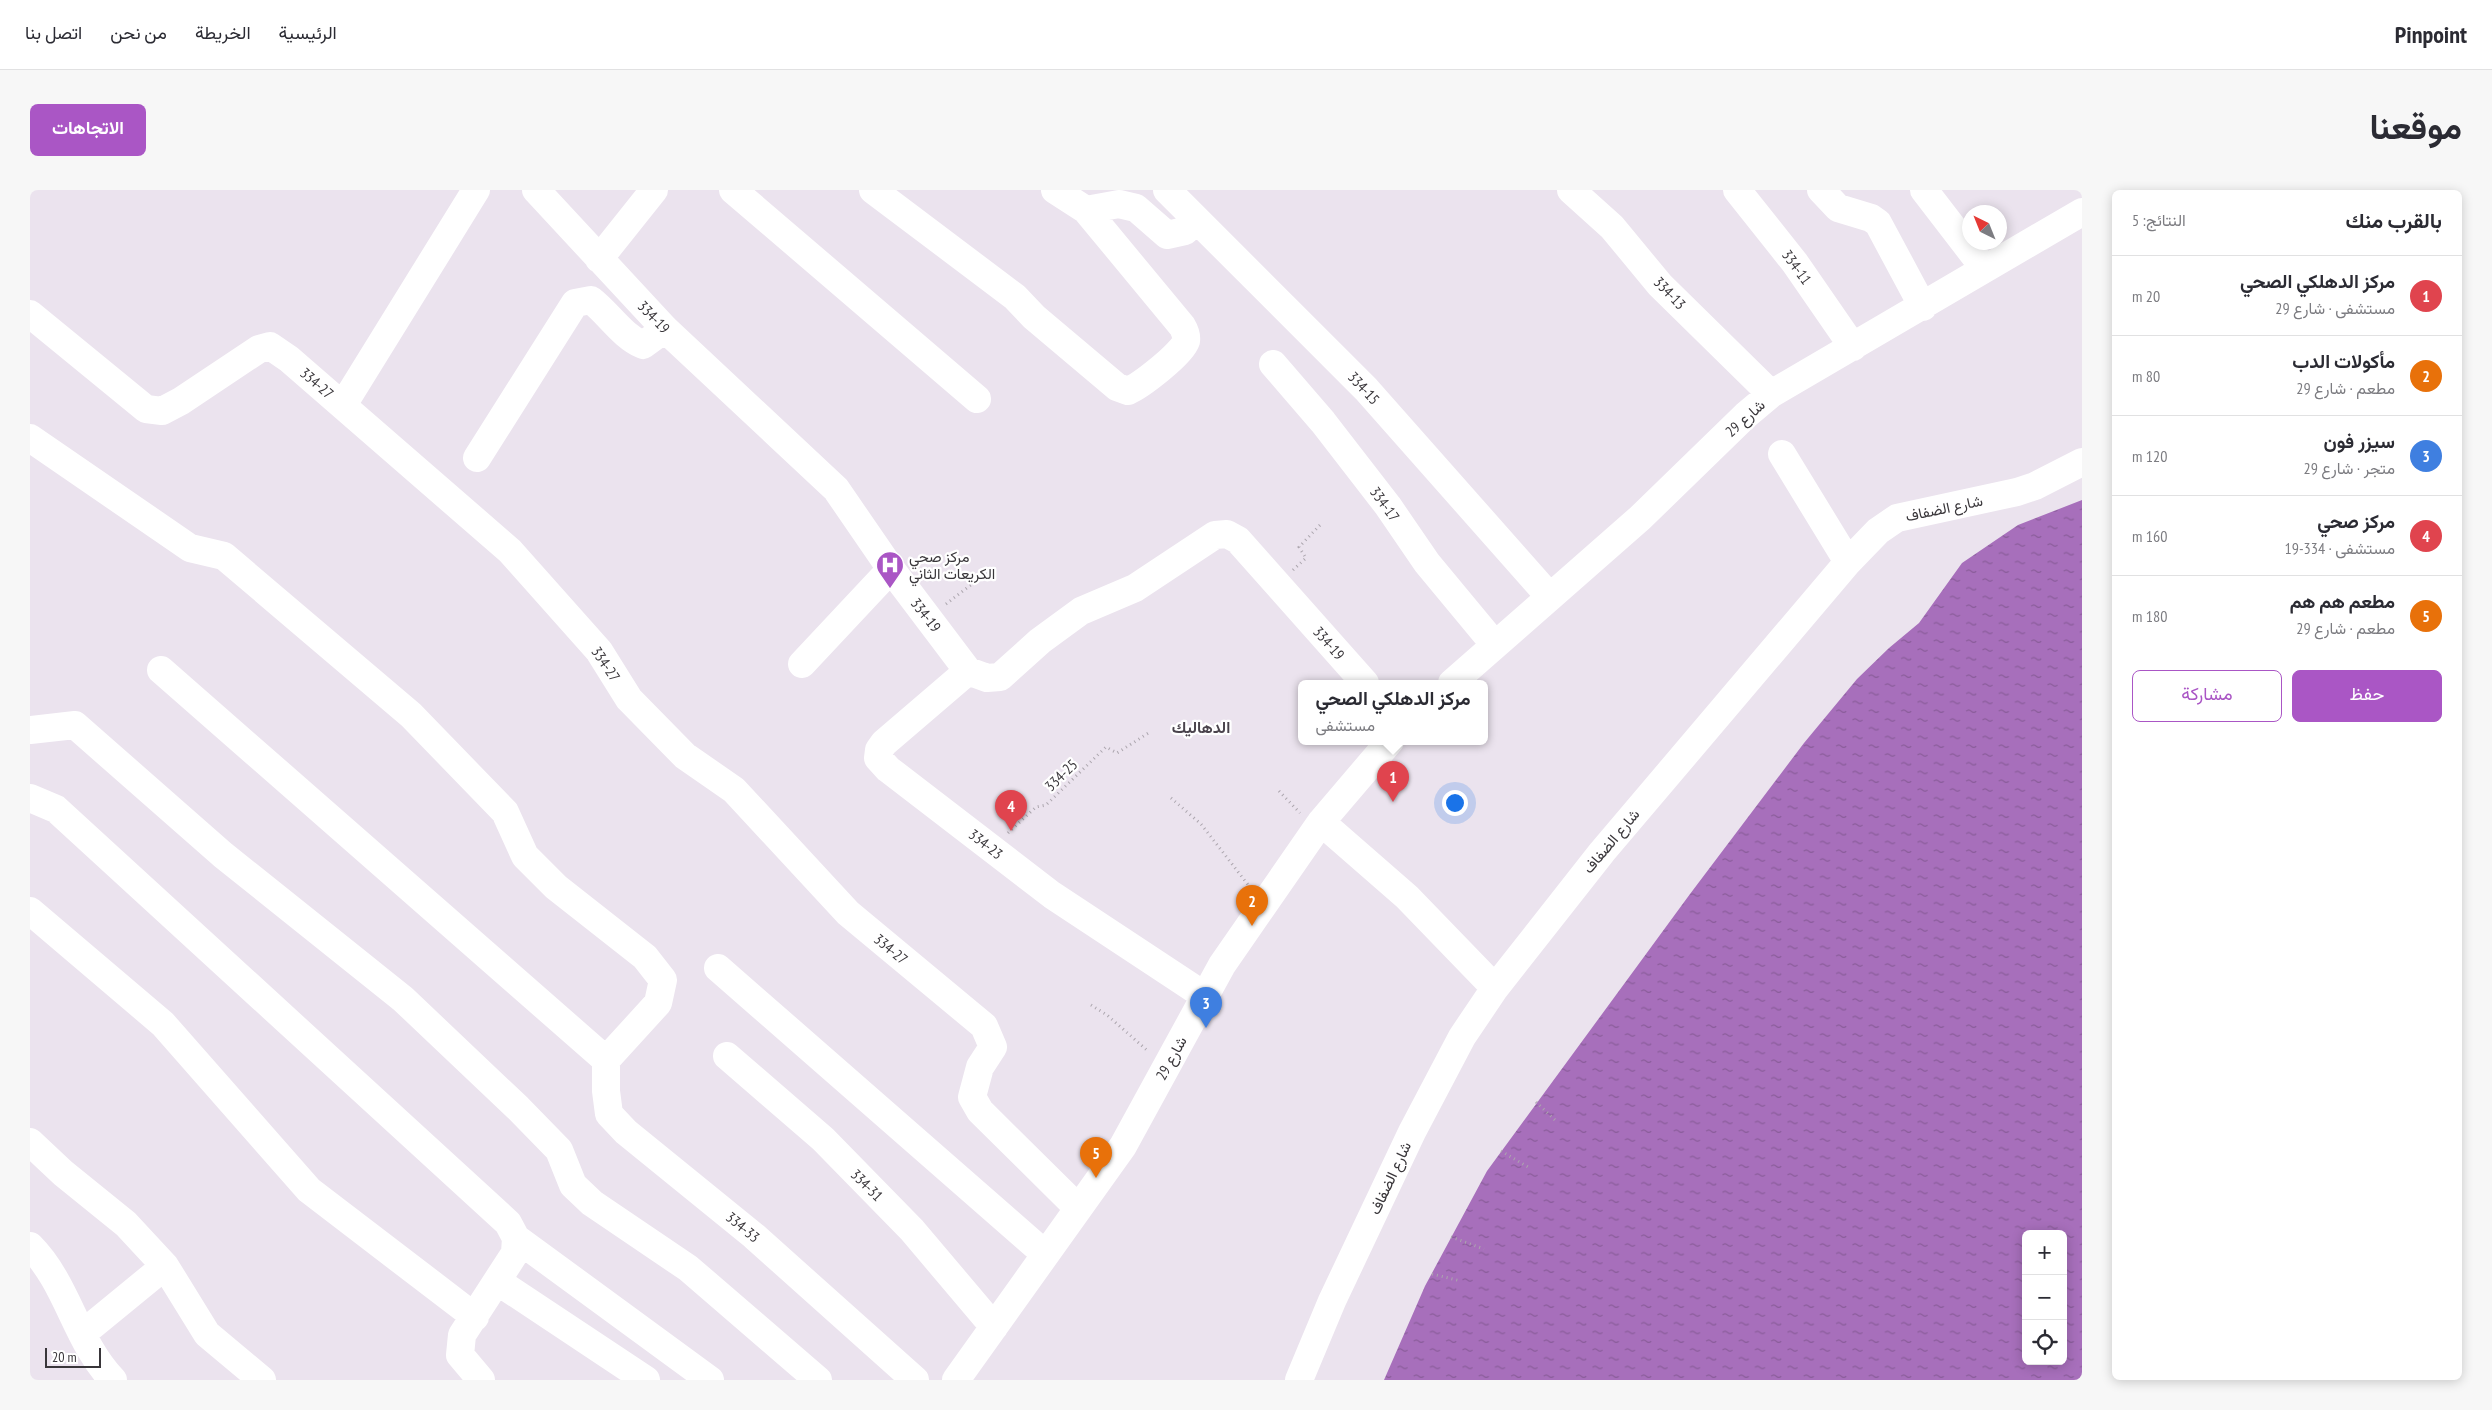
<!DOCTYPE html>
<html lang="ar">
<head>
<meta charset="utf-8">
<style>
  :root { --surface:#fff; --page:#f7f7f7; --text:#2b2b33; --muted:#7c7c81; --line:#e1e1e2; --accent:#aa56c5 }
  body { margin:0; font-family:"PT Sans Narrow",Vazirmatn,sans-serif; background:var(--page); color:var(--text); direction:rtl }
  .controls { position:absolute; right:15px; bottom:15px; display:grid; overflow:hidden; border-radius:8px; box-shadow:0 2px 12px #0003 }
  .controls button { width:45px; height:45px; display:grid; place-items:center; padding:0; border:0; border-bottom:1px solid var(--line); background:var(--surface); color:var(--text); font:25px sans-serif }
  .compass { position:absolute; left:1932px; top:15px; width:45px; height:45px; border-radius:50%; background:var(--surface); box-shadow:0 2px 12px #0003; rotate:317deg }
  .scale { position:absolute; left:15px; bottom:12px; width:56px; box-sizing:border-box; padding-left:5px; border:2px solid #39363a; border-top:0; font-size:14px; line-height:18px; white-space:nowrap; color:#39363a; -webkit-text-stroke:4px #fff; paint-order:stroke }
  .you { position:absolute; left:1424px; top:612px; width:18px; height:18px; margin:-12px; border:4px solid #fff; border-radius:50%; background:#1a73e8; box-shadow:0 0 0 8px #1a73e833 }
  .badge { display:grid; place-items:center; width:32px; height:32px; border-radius:50%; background:var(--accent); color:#fff; font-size:16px; font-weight:700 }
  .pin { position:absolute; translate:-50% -41px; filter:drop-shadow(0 1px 2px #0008) }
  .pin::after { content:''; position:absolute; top:26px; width:18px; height:15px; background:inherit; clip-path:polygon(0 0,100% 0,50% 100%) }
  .popup { position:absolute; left:1268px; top:490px; width:190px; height:65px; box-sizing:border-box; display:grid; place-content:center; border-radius:8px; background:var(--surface); filter:drop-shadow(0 1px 4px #0005); font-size:16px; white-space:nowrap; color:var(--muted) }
  .popup b { font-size:19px; color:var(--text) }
  .popup::after { content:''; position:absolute; left:50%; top:100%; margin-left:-10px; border:10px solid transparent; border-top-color:var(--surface) }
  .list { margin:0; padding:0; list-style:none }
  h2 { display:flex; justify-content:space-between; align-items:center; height:65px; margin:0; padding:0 20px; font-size:21px }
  h2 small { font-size:16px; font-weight:400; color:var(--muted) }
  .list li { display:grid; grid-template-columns:32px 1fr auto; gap:15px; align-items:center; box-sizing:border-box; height:80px; padding:0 20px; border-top:1px solid var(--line) }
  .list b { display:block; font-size:19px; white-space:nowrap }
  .list p { margin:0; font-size:16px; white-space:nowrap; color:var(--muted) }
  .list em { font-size:16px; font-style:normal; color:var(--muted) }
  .actions { display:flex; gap:10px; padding:15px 20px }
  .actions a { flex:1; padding:11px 0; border:1px solid var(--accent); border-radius:8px; text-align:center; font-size:18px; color:var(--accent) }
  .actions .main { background:var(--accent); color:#fff }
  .icon { flex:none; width:28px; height:28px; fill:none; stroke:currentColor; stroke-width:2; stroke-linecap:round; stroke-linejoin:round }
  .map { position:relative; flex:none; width:2052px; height:1190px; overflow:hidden; direction:ltr; border-radius:8px }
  header { display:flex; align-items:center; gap:30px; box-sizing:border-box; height:70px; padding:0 25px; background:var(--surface); border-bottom:1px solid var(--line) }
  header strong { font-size:24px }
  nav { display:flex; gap:28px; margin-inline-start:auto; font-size:18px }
  .intro { display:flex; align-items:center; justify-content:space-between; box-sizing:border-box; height:120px; padding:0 30px }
  h1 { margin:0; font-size:35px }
  .button { padding:12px 22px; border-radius:8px; background:var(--accent); color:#fff; font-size:18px; font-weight:700 }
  main { display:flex; gap:30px; padding:0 30px }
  aside { flex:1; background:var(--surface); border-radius:8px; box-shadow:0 2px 12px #0003 }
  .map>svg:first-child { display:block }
  .water { fill:url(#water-ripples); fill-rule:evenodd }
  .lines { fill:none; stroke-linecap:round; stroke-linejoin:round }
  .path { stroke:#aca6ae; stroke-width:3; stroke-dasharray:1 4; stroke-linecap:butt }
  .minor { stroke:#fff; stroke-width:28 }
  .labels { text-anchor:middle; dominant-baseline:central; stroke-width:4.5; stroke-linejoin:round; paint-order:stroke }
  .street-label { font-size:15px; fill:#39363a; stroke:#fff }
  .poi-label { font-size:15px; fill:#39363a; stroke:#fff; text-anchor:start }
  .neighbourhood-label { font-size:16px; font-weight:bold; fill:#4a434c; stroke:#fff }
</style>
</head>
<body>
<header>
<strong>Pinpoint</strong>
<nav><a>الرئيسية</a><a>الخريطة</a><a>من نحن</a><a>اتصل بنا</a></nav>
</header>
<div class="intro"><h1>موقعنا</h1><a class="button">الاتجاهات</a></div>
<main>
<aside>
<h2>بالقرب منك<small>النتائج: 5</small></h2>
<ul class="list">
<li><span class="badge" style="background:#e0444e">1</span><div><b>مركز الدهلكي الصحي</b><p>مستشفى · شارع 29</p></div><em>20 m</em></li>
<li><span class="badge" style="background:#e8710a">2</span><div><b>مأكولات الدب</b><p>مطعم · شارع 29</p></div><em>80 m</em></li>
<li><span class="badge" style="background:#3f7fe0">3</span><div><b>سيزر فون</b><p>متجر · شارع 29</p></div><em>120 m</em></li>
<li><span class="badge" style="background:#e0444e">4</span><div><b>مركز صحي</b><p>مستشفى · 334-19</p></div><em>160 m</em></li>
<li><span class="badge" style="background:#e8710a">5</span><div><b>مطعم هم هم</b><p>مطعم · شارع 29</p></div><em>180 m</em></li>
</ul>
<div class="actions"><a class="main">حفظ</a><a>مشاركة</a></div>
</aside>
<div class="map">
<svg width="2052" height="1190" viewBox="0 0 2052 1190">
  <defs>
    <pattern id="water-ripples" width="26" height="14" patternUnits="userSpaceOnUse" patternTransform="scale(1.25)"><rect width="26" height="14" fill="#a76fbb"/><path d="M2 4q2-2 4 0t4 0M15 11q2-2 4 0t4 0" fill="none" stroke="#895c99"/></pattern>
  </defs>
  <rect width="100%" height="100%" fill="#ebe3ee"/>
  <path class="water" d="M2052,310v880h-698l41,-94 62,-115 203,-277 114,-151 53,-64 32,-31 30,-25 43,-60 56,-38zM1996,1044h37v127h-37z"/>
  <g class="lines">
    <path class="path" d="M1263,380l13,-12 -7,-11 22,-23
      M916,414l43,-33
      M1249,601l21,22
      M1141,608l30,26 48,62
      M978,643l28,-26 10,-2 60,-58 11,6 33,-21
      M1061,815l16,10 42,37
      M1506,912l19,18
      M1471,961l27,16
      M1421,1047l33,12
      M1402,1084l29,7"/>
    <path class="minor" d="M506,0l129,139 171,160 55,80 77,102 19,7 13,-1 40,-36 41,-30 54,-23 80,-53 12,-1 11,6 127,143
      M703,0l244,209
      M843,0l142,107 19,20 83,70 11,4c12,-5 54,-37 58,-50 1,-6 -1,-10 -4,-15l-96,-116 -31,-20
      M1137,0l199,199 184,208
      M1541,0l41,37 48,58 111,109
      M1707,0l58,73 58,84
      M1791,0l17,18 33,10 7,5 45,84
      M1894,0l60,78
      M1056,20l33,-6 17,4 31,27 18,-4 11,-12
      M569,69l55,-69
      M0,124l116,95 16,2 19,-10 78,-52 11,-3 19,13 221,192 89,100 30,48 56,57 49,34 114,123 136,113 9,21 -13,20 -8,30 8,14 98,97
      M1243,174l50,58 65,84 39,57 68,82
      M313,215l133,-215
      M0,248l160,110 34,8 187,159 94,97 20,44 31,31 89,70 18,23 -5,23 -52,57
      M1752,264l66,108
      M447,268l98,-155 16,-3c18,14 31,36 52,45l22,-16
      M772,474l89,-95
      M131,480l445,390
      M938,481l-84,72 -5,7 -1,8 10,11 164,126 153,101
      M1422,493l188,-165 106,-103 25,-21 311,-182
      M0,540l45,-5 148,130 180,144 115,109 41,42 14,35 19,18 96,65 130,112
      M0,608l26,11 452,414 8,15 -1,15 -53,82 -2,20 21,25
      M1291,632l86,75 88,91
      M0,721l133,113 146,166 166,127
      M688,778l327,286
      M697,866l96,83 89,91 82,97
      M576,870v31l3,23 17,18 128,104 161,144
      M0,952l33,31 63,51 39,42 42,68 55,46
      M486,1048l194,142
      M0,1056c38,38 46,96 83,134
      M467,1091l149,99
      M52,1144l83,-68
      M926,1190l167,-234 99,-181 99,-143 69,-81
      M1269,1190l33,-79 80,-169 50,-95 33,-49 107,-136 246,-290 30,-31 19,-13 120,-26 18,-6 47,-24"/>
  </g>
  <defs>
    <g id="hospital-pin" transform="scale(1.4375)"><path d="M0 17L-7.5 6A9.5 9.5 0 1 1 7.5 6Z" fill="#aa56c5" stroke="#fff"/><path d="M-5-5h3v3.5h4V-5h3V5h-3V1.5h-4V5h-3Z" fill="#fff"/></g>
  </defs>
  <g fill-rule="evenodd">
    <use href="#hospital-pin" x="860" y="375"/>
  </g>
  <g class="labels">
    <g class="street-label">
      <text transform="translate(1767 77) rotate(54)">334-11</text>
      <text transform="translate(1640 103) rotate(46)">334-13</text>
      <text transform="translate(624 127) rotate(46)">334-19</text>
      <text transform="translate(287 193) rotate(41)">334-27</text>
      <text transform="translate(1334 198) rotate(47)">334-15</text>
      <text transform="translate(1715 228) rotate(-42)">شارع 29</text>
      <text transform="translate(1355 314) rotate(54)">334-17</text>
      <text transform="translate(1914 318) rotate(-12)">شارع الضفاف</text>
      <text transform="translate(896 425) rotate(52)">334-19</text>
      <text transform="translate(1299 453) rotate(49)">334-19</text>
      <text transform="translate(576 474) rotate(56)">334-27</text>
      <text transform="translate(1031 585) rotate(-44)">334-25</text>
      <text transform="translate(1581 651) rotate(-50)">شارع الضفاف</text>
      <text transform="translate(956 654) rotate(38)">334-23</text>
      <text transform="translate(861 759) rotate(40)">334-27</text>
      <text transform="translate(1141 868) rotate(-61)">شارع 29</text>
      <text transform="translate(1360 988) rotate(-65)">شارع الضفاف</text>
      <text transform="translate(837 995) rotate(45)">334-31</text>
      <text transform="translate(713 1037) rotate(40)">334-33</text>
    </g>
    <g class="poi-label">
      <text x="879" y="366">مركز صحي<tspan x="879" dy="17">الكريعات الثاني</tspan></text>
    </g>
    <g class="neighbourhood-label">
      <text x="1171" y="537">الدهاليك</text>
    </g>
  </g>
</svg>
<div class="controls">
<button>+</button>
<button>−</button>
<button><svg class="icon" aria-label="locate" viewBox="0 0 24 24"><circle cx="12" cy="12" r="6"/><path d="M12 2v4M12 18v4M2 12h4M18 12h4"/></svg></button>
</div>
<svg class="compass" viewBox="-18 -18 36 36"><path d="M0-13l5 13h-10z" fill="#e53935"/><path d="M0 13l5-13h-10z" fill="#7c7c81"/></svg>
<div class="scale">20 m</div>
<div class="you"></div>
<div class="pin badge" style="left:1363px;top:612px;background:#e0444e">1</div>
<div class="popup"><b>مركز الدهلكي الصحي</b>مستشفى</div>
<div class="pin badge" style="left:1222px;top:736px;background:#e8710a">2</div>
<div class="pin badge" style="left:1176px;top:838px;background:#3f7fe0">3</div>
<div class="pin badge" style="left:981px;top:641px;background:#e0444e">4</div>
<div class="pin badge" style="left:1066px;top:988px;background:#e8710a">5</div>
</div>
</main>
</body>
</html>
